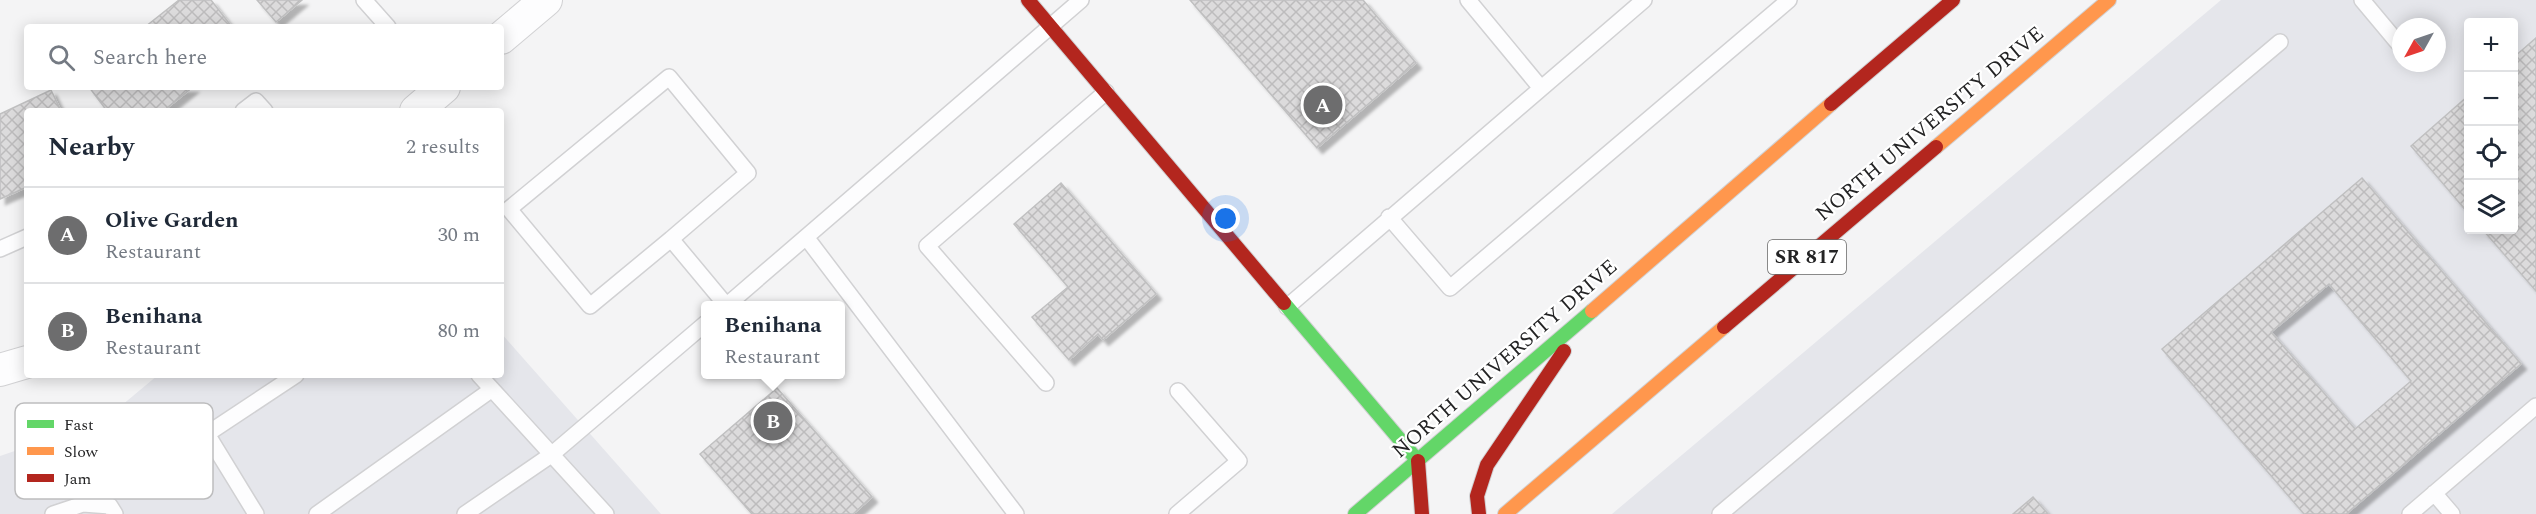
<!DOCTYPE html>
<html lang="en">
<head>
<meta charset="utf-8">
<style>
  :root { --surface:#fff; --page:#f2f2f3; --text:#1f2937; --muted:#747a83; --line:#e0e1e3; --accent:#6d6d6e }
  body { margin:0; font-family:Spectral,serif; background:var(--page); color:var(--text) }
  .controls { position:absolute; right:18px; top:18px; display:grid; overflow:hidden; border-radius:6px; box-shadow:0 3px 15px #0003 }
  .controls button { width:54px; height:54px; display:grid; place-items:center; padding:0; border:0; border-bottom:2px solid var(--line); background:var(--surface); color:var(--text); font:30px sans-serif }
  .compass { position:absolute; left:2392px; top:18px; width:54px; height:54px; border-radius:50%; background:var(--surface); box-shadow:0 3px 15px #0003; rotate:230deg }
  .you { position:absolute; left:1226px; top:219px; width:21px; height:21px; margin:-15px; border:4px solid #fff; border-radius:50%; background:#1a73e8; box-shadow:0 0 0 9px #1a73e833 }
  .badge { display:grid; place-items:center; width:39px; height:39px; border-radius:50%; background:var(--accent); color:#fff; font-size:20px; font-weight:700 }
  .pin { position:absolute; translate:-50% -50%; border:3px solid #fff; box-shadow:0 2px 6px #0006 }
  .popup { position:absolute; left:701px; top:301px; width:144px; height:78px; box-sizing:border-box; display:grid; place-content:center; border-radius:6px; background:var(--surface); filter:drop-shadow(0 2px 4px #0005); font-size:20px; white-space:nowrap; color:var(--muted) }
  .popup b { font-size:22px; color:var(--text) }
  .popup::after { content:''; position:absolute; left:50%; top:100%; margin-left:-12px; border:12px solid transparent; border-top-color:var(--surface) }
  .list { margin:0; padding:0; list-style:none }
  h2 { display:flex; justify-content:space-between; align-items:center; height:78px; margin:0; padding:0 24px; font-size:26px }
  h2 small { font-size:20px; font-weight:400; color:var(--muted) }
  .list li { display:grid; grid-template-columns:39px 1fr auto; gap:18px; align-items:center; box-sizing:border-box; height:96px; padding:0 24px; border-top:2px solid var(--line) }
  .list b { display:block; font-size:22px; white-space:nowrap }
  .list p { margin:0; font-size:20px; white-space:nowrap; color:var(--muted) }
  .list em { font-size:20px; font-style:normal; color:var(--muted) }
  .icon { flex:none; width:33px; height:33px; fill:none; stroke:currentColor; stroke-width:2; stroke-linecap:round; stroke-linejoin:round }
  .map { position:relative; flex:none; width:2536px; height:514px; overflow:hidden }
  .search { position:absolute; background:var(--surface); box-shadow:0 3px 15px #0003; left:24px; top:24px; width:480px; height:66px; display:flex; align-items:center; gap:15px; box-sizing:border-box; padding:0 21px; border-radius:6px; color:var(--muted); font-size:22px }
  .panel { position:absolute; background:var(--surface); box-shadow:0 3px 15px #0003; left:24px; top:108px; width:480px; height:270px; border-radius:6px }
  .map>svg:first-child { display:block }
  .built { fill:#e5e6eb; fill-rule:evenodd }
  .building { fill:url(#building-cross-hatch); stroke:#c0c0c1; stroke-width:1.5; fill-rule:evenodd; filter:url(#shadow) }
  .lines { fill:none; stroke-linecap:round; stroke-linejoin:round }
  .lane-casing { stroke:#d1d1d3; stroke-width:18 }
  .street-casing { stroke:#d1d1d3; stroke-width:34 }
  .fast-casing { stroke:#d1d1d3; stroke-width:16 }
  .slow-casing { stroke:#d1d1d3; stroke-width:16 }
  .jam-casing { stroke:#d1d1d3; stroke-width:16 }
  .lane { stroke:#fdfdfe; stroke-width:15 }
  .street { stroke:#fdfdfe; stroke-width:32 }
  .fast { stroke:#63d668; stroke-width:14 }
  .slow { stroke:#ff974d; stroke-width:14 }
  .jam { stroke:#b3261e; stroke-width:14 }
  .labels { text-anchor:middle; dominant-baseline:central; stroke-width:4.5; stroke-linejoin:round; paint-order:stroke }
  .shield { fill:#fff; stroke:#666; stroke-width:1.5 }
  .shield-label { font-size:20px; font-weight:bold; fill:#242425 }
  .street-label { font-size:21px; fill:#242425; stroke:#fff }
  .key { fill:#fff; stroke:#bdbdbe; stroke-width:1.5 }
  .key-label { font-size:16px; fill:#242425 }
</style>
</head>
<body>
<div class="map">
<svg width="2536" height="514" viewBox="0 0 2536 514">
  <defs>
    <pattern id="building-cross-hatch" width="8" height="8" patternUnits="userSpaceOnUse" patternTransform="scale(1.5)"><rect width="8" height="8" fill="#dcdbdc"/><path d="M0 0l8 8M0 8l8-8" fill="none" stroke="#bdbcbd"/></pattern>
    <filter id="shadow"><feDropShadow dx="5.5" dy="5.5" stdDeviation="1.5" flood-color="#0004"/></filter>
  </defs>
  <rect width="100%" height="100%" fill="#f4f4f5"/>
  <path class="built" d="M2221,0h315v514h-924zM2468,22h46v208h-46zM2401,27h36v36h-36z
    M501,333l160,181h-661v-58l103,-35 55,-46h343z"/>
  <path class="building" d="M179,0h32l21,27h-87z
    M257,0h45l-26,22z
    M1190,0h173l53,63 -99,85z
    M2536,38v253l-53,-61h31v-173z
    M89,87h104l-30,24h-56z
    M51,90l10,21h-34v76l-27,12v-85z
    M2468,96v117l-57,-67z
    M2362,178l159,186 -175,150h-42l-142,-165zM2329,284l82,97 -56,48 -84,-97z
    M1061,183l95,111 -53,46 -5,-6 -29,26 -37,-43 36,-30 -54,-63z
    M777,388l95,109 -19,17h-101l-52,-60z
    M2033,497l15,17h-35z"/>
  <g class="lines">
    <g class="lane-casing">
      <path id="lane" d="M364,0l24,27
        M1468,0l72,87
        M2362,0l36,43
        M243,111l13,-10 9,10
        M1389,217l61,71 339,-288
        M806,237l210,277
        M671,239l77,-66 -79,-96 -160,132 81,97 81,-67 55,66
        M0,249l27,-12
        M726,306l355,-306
        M1287,307l357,-307
        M479,375l127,139
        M1046,383l-119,-137 179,-154
        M2434,493l18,21
        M53,514l30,-10 27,2 5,8
        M256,514l-49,-80 89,-59
        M317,514l174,-124
        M465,514l86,-59 155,-132
        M1177,514l62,-53 -61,-70
        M1720,514l560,-472
        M2410,514l126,-108"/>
    </g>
    <g class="street-casing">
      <path id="street" d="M501,38l45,-38
        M416,111l28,-24
        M0,370l27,-8"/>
    </g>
    <g class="fast-casing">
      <path id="fast" d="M1284,303l134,158
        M1355,514l237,-203"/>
    </g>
    <g class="slow-casing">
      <path id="slow" d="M1936,147l173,-147
        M1592,311l239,-207
        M1505,514l219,-187"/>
    </g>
    <g class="jam-casing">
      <path id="jam" d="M1028,0l256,303
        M1831,104l122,-104
        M1724,327l212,-180
        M1418,461l4,53
        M1479,514l-2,-18 10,-31 77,-114"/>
    </g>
    <use href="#lane" class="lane"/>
    <use href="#street" class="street"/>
    <use href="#fast" class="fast"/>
    <use href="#slow" class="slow"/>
    <use href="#jam" class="jam"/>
  </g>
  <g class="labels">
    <rect class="shield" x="1768" y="240" width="78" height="34" rx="4.5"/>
    <g class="shield-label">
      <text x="1807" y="257">SR 817</text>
    </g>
    <g class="street-label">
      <text transform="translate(1930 124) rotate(-40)">NORTH UNIVERSITY DRIVE</text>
      <text transform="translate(1505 359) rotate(-41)">NORTH UNIVERSITY DRIVE</text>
    </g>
  </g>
  <rect x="15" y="403" width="198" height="96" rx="9" class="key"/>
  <rect x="27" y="420" width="27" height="8" fill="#63d668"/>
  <rect x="27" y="447" width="27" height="8" fill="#ff974d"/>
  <rect x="27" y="474" width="27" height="8" fill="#b3261e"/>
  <g class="key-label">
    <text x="64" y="430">Fast</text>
    <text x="64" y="457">Slow</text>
    <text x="64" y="484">Jam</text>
  </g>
</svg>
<div class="controls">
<button>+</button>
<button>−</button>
<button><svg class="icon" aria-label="locate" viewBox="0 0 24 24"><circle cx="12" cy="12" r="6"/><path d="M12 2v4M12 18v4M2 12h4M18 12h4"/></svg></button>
<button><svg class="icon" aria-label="layers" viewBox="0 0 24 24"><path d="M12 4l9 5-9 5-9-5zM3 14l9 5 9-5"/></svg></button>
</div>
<svg class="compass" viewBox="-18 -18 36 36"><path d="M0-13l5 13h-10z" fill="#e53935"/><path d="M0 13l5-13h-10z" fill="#747a83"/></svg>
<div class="you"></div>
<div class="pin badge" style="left:1323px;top:105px">A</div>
<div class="pin badge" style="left:773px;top:421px">B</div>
<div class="popup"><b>Benihana</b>Restaurant</div>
<div class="search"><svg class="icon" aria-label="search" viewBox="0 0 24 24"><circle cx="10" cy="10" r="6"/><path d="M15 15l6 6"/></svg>Search here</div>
<section class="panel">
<h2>Nearby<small>2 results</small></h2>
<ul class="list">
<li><span class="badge">A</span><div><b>Olive Garden</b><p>Restaurant</p></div><em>30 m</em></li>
<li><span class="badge">B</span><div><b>Benihana</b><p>Restaurant</p></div><em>80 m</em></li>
</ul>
</section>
</div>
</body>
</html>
